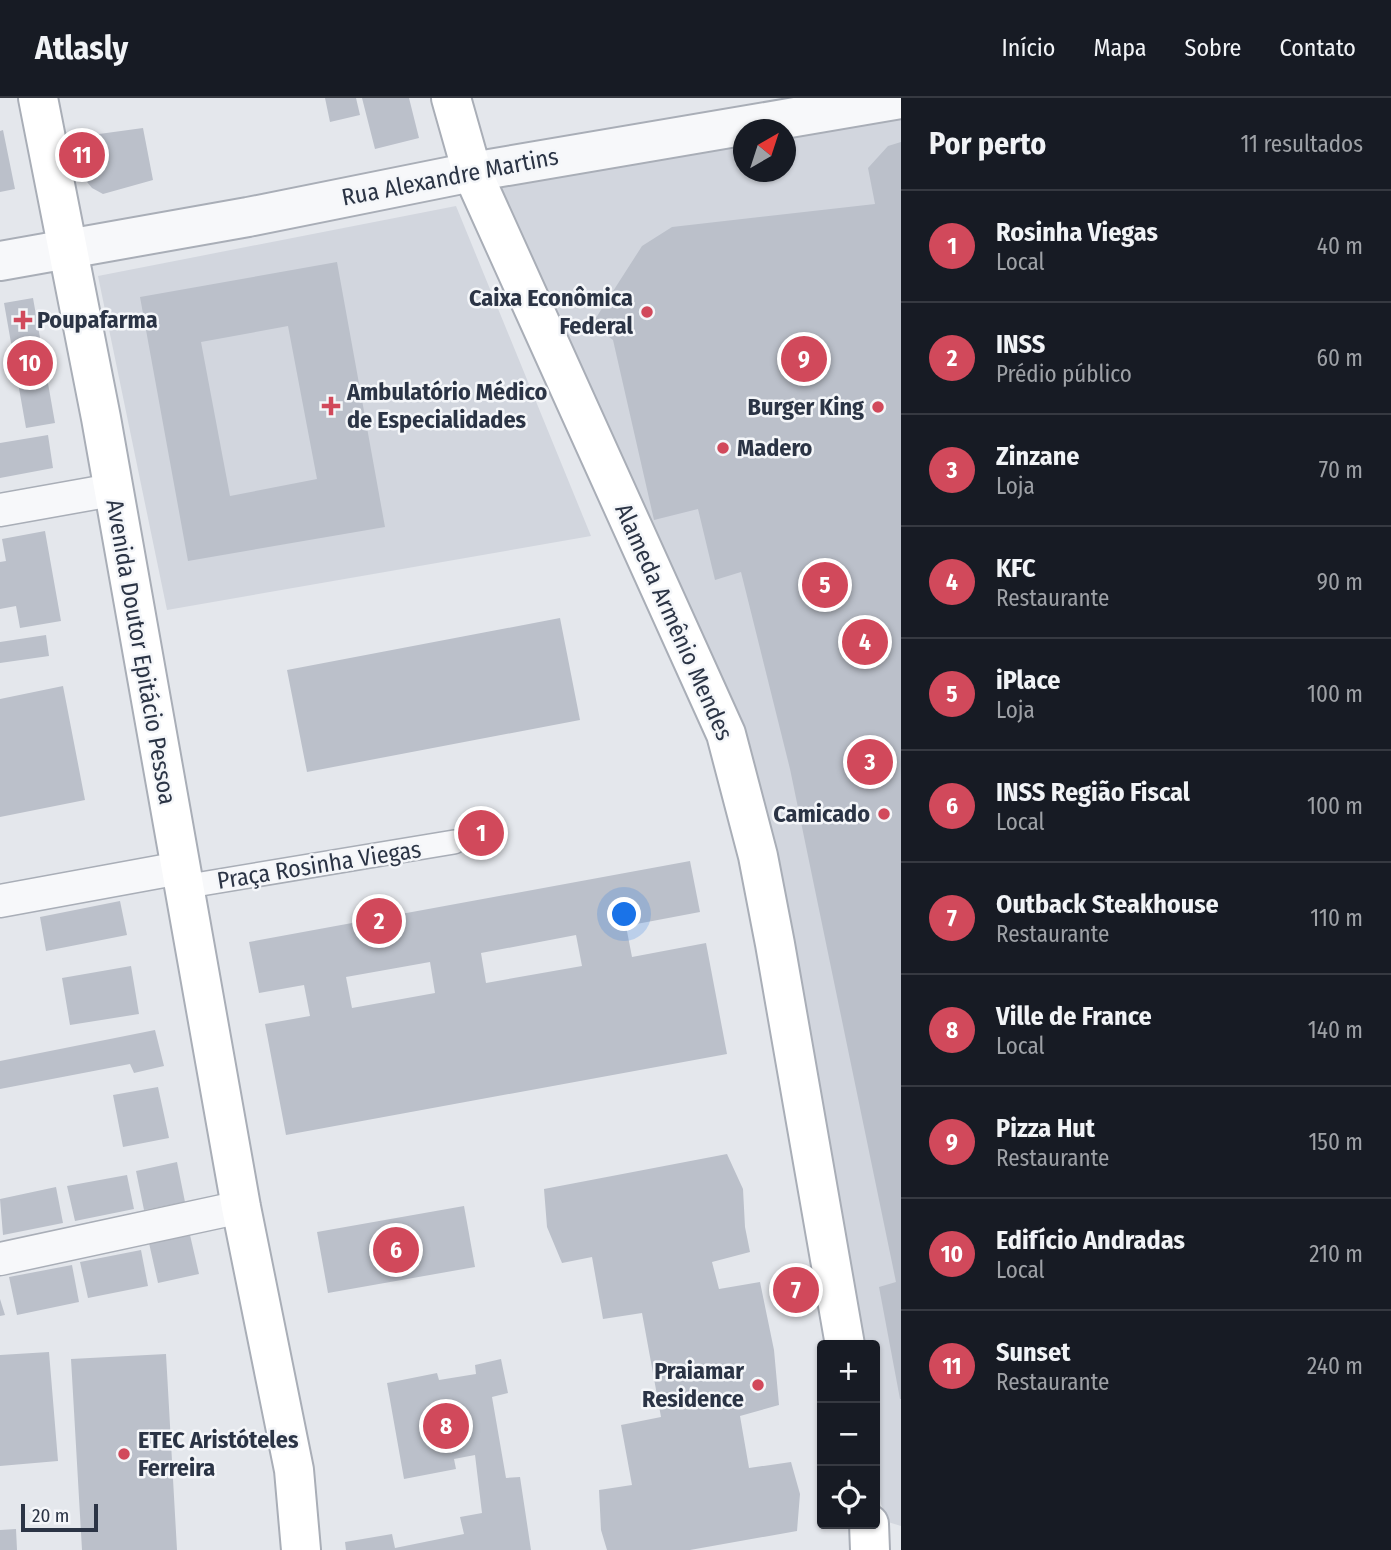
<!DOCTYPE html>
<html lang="pt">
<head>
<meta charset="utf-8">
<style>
  :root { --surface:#171b24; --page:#20242c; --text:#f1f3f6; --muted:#9ea1a6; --line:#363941; --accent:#d1495b }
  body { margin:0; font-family:"Fira Sans Condensed",sans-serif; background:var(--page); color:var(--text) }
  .controls { position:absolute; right:21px; bottom:21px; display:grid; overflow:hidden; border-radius:7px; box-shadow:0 2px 5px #0004 }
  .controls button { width:63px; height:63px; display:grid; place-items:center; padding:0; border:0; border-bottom:2px solid var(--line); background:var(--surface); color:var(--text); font:35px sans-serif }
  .compass { position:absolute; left:733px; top:21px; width:63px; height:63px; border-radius:50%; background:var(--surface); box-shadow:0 2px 5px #0004; rotate:39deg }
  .scale { position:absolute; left:21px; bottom:18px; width:77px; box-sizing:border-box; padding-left:7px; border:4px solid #2b3445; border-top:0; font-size:19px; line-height:24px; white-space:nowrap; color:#2b3445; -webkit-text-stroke:5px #f4f6f9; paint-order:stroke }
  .you { position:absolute; left:625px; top:817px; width:24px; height:24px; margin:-18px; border:5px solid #fff; border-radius:50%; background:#1a73e8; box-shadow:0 0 0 10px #1a73e833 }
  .badge { display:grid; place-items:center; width:46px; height:46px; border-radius:50%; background:var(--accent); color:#fff; font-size:23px; font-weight:700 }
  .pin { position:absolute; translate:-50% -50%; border:4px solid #fff; box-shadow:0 2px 7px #0006 }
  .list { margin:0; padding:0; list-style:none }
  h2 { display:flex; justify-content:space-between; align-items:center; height:91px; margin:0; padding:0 28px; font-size:30px }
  h2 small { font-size:23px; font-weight:400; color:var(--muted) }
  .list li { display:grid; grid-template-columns:46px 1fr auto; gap:21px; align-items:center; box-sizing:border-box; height:112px; padding:0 28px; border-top:2px solid var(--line) }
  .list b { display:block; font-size:26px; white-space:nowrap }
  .list p { margin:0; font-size:23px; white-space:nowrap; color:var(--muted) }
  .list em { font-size:23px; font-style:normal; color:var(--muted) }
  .icon { flex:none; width:38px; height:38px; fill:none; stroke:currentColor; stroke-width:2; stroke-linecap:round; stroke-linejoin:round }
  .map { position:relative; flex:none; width:901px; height:1452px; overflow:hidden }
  header { display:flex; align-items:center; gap:42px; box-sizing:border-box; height:98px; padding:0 35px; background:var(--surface); border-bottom:2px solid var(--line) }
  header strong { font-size:33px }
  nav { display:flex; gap:38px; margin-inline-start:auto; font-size:24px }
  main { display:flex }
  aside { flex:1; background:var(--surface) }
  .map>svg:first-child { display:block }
  .built { fill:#d2d6de; fill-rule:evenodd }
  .building { fill:#bbc0ca; fill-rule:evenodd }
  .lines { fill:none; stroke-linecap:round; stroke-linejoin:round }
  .pedestrian-casing { stroke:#a9aeb7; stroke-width:26 }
  .minor-casing { stroke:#a9aeb7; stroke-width:35 }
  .tertiary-casing { stroke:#a9aeb7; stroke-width:42 }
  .secondary-casing { stroke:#a9aeb7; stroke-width:42 }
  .pedestrian { stroke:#f7f8fa; stroke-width:23 }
  .minor { stroke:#f7f8fa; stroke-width:32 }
  .tertiary { stroke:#f7f8fa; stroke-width:38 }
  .secondary { stroke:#fff; stroke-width:38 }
  .poi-dot { fill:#d1495b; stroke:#f4f6f9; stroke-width:2.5 }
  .labels { text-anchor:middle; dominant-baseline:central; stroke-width:5; stroke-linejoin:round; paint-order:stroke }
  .street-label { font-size:24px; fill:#2b3445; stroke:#f4f6f9 }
  .poi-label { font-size:24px; font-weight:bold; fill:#2b3445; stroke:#f4f6f9; text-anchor:end }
</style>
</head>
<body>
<header>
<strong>Atlasly</strong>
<nav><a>Início</a><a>Mapa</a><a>Sobre</a><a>Contato</a></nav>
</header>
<main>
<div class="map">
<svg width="901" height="1452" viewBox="0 0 901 1452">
  <rect width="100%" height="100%" fill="#e4e7ec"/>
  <path class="built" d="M901,4v1424l-13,-4 -7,-18 -6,-47v-112h-16l-21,-131 -45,-235 -61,-261 -11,-31 -227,-497 7,-10 15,-7 63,-16 89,-17zM744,32h42v42h-42z
    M456,108l135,330 -424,74 -69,-334z"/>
  <path class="building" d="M325,0h31l4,17 -30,7z
    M362,0h47l10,40 -44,11z
    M143,30l10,52 -50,14 -11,-6 -10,-12 -5,-39z
    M3,32l12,59 -15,3v-61z
    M901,44v1257h-1l-21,-112 17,-5 -106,-513 -49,-197 -26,8 -17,-71 -44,11 -41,-180 -21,-16 50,-78 30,-19 203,-23 -7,-36 20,-22z
    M337,164l48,265 -197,34 -48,-264zM288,228l29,153 -87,17 -29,-154z
    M33,200l22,125 -29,5 -22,-125z
    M48,337l5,33 -53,10v-35z
    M45,433l16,90 -41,7 -4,-22 -16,3v-47l6,-1 -4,-22z
    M560,520l20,102 -273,52 -20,-102z
    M46,537l3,21 -49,7v-21z
    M63,588l22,114 -85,17v-118z
    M690,763l10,51 -74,14 6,31 74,-14 21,111 -441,81 -21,-111 45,-8 -6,-31 -45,8 -10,-51zM576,837l6,31 -96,17 -5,-30zM430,864l5,31 -83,15 -6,-31z
    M120,803l7,34 -81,16 -6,-34z
    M131,868l8,48 -69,11 -8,-47z
    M155,932l9,36 -30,7 -4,-9 -130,25v-28z
    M158,989l11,51 -46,9 -10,-52z
    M727,1056l16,35 2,38 5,25 -38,10 7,27 41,-7 14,68 5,55 -39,11 9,52 42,-6 9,32 -3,37 -107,19h-83l-6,-20 -2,-40 33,-5 -11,-60 40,-8 -19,-104 -39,6 -11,-62 -30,6 -15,-36 -3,-38z
    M177,1064l8,40 -41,8 -8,-39z
    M127,1077l7,34 -59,12 -8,-35z
    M56,1089l7,36 -60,12 -3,-36z
    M464,1108l11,61 -147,26 -11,-61z
    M190,1137l9,39 -41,9 -9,-40z
    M141,1152l7,36 -60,12 -8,-36z
    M72,1167l7,37 -62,13 -8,-38z
    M0,1201l5,16 -5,1z
    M49,1254l9,109 -58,5v-111z
    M166,1256l11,196h-95l-11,-191z
    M501,1261l7,34 -16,4 14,81 14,-1 11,73h-185l-1,-8 47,-8 3,14 69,-14 -4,-17 22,-4 -7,-58 -21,4 2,10 -52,10 -17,-96 50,-10 2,7 37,-6 -1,-9z
    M16,1431l1,21h-17v-20z"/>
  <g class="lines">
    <g class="pedestrian-casing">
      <path id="pedestrian" d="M183,789l271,-45"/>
    </g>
    <g class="minor-casing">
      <path id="minor" d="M0,412l112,-20
        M0,803l180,-33
        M0,1161l241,-52"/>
    </g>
    <g class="tertiary-casing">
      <path id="tertiary" d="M0,163l248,-44 224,-45 429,-73"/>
    </g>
    <g class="secondary-casing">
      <path id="secondary" d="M38,0l63,320 140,789 53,263 7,80
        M451,0l21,74 254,562 32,122 17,88 70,401
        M869,1426l1,26"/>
    </g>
    <use href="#pedestrian" class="pedestrian"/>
    <use href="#minor" class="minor"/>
    <use href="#tertiary" class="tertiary"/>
    <use href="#secondary" class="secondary"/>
  </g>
  <g class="poi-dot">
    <circle cx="647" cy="214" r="7"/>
    <path d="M19.5 211.5h7v7h7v7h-7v7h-7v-7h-7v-7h7z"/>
    <path d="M327.5 297.5h7v7h7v7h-7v7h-7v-7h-7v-7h7z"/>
    <circle cx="878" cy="309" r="7"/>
    <circle cx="723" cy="350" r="7"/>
    <circle cx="884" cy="716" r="7"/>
    <circle cx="758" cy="1287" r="7"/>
    <circle cx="124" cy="1356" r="7"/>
  </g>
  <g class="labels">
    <g class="street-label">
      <text transform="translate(450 79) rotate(-11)">Rua Alexandre Martins</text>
      <text transform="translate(674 524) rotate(66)">Alameda Armênio Mendes</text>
      <text transform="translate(141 554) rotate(80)">Avenida Doutor Epitácio Pessoa</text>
      <text transform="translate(319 767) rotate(-9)">Praça Rosinha Viegas</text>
    </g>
    <g class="poi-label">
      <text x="633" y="200">Caixa Econômica<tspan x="633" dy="28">Federal</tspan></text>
      <text x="37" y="222" text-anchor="start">Poupafarma</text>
      <text x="347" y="294" text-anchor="start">Ambulatório Médico<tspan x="347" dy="28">de Especialidades</tspan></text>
      <text x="864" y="309">Burger King</text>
      <text x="737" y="350" text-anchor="start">Madero</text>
      <text x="870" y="716">Camicado</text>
      <text x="744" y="1273">Praiamar<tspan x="744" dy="28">Residence</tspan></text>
      <text x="138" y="1342" text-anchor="start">ETEC Aristóteles<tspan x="138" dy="28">Ferreira</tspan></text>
    </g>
  </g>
</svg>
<div class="controls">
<button>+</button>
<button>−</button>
<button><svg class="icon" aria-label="locate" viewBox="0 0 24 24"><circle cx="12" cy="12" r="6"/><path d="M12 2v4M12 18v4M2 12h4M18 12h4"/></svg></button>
</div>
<svg class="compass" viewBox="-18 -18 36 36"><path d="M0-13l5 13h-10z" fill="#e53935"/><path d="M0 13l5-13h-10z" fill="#9ea1a6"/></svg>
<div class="scale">20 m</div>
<div class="you"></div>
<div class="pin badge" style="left:481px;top:735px">1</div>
<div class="pin badge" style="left:379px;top:823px">2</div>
<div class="pin badge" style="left:870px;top:664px">3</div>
<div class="pin badge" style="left:865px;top:544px">4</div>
<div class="pin badge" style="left:825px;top:487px">5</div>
<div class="pin badge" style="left:396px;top:1152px">6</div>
<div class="pin badge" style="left:796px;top:1192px">7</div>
<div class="pin badge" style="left:446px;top:1328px">8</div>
<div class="pin badge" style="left:804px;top:261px">9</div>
<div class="pin badge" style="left:30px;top:265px">10</div>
<div class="pin badge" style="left:82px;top:57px">11</div>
</div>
<aside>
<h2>Por perto<small>11 resultados</small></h2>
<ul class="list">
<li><span class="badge">1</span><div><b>Rosinha Viegas</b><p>Local</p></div><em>40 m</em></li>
<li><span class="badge">2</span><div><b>INSS</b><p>Prédio público</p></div><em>60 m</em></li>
<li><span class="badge">3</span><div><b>Zinzane</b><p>Loja</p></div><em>70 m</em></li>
<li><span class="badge">4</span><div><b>KFC</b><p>Restaurante</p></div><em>90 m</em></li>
<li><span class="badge">5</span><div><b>iPlace</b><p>Loja</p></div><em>100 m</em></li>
<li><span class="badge">6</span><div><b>INSS Região Fiscal</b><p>Local</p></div><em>100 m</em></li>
<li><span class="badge">7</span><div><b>Outback Steakhouse</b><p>Restaurante</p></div><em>110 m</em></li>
<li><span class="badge">8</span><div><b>Ville de France</b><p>Local</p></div><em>140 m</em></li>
<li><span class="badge">9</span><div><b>Pizza Hut</b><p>Restaurante</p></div><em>150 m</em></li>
<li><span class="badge">10</span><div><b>Edifício Andradas</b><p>Local</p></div><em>210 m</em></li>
<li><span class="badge">11</span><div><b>Sunset</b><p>Restaurante</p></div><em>240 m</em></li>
</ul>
</aside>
</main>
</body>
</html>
